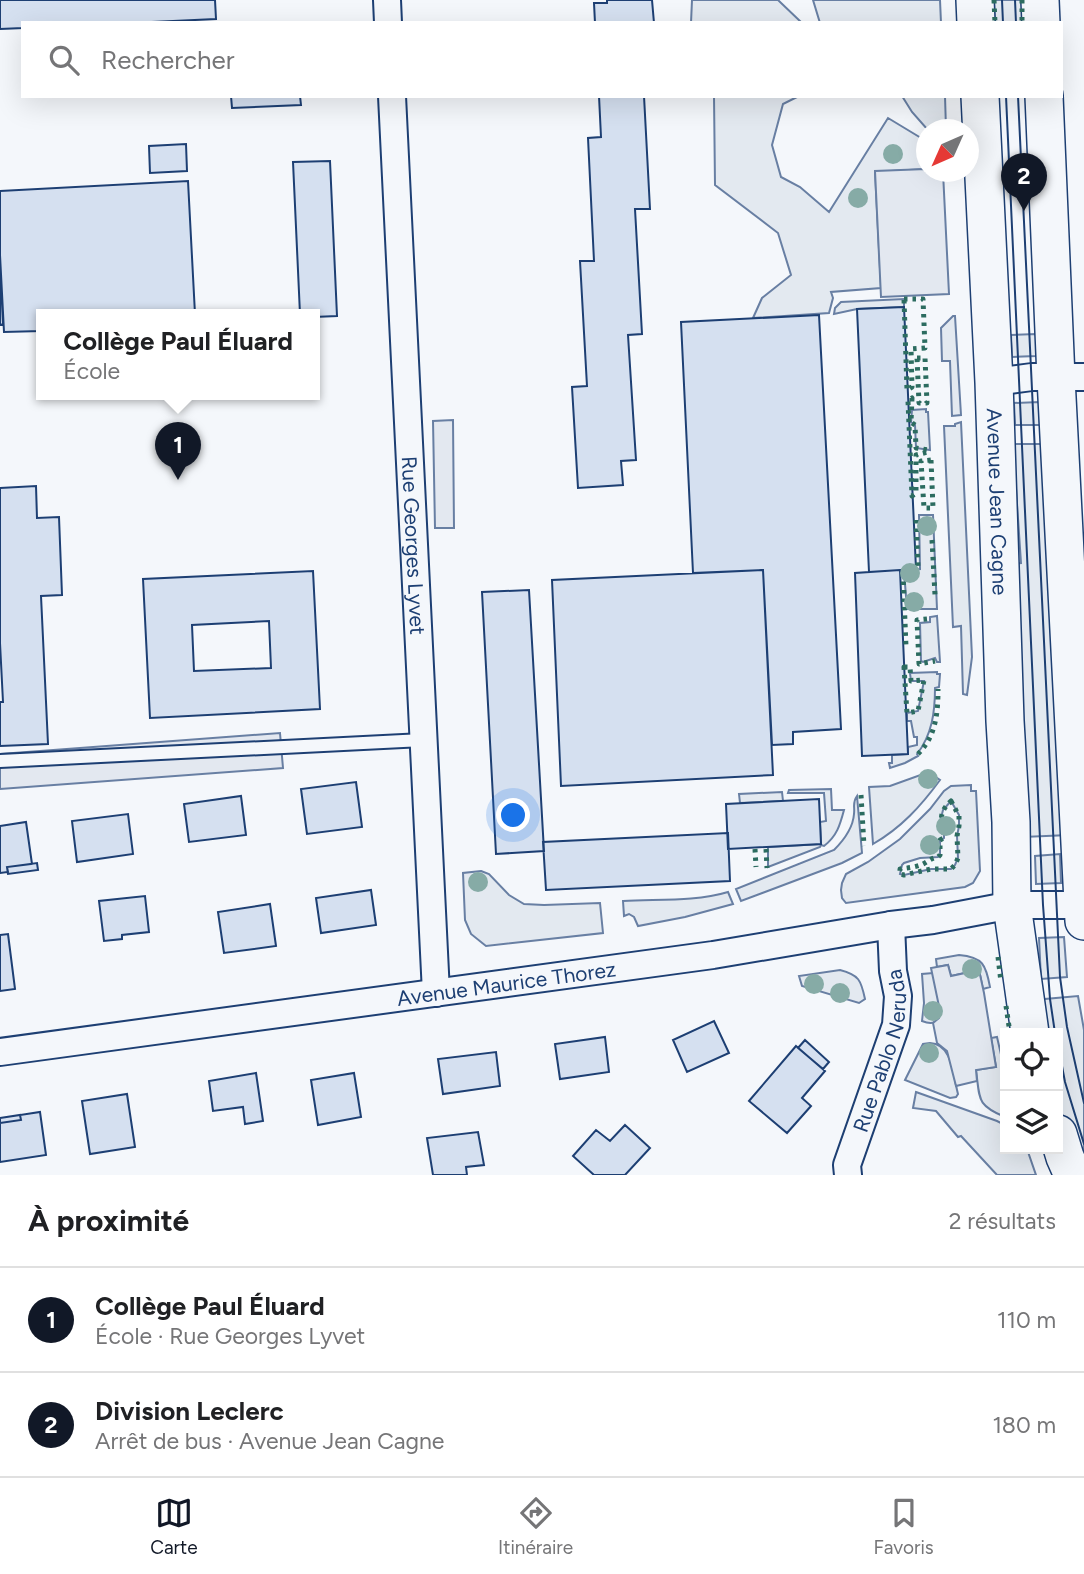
<!DOCTYPE html>
<html lang="fr">
<head>
<meta charset="utf-8">
<style>
  :root { --surface:#fff; --page:#f2f2f2; --text:#202124; --muted:#757577; --line:#e0e0e0; --accent:#111827 }
  body { margin:0; font-family:Figtree,sans-serif; background:var(--page); color:var(--text) }
  .controls { position:absolute; right:21px; bottom:21px; display:grid; overflow:hidden; border-radius:0px; box-shadow:0 7px 28px #0002 }
  .controls button { width:63px; height:63px; display:grid; place-items:center; padding:0; border:0; border-bottom:2px solid var(--line); background:var(--surface); color:var(--text); font:35px sans-serif }
  .compass { position:absolute; left:916px; top:119px; width:63px; height:63px; border-radius:50%; background:var(--surface); box-shadow:0 7px 28px #0002; rotate:225deg }
  .you { position:absolute; left:514px; top:816px; width:24px; height:24px; margin:-18px; border:5px solid #fff; border-radius:50%; background:#1a73e8; box-shadow:0 0 0 10px #1a73e833 }
  .badge { display:grid; place-items:center; width:46px; height:46px; border-radius:50%; background:var(--accent); color:#fff; font-size:23px; font-weight:700 }
  .pin { position:absolute; translate:-50% -58px; filter:drop-shadow(0 2px 4px #0008) }
  .pin::after { content:''; position:absolute; top:37px; width:24px; height:21px; background:inherit; clip-path:polygon(0 0,100% 0,50% 100%) }
  .popup { position:absolute; left:36px; top:309px; width:284px; height:91px; box-sizing:border-box; display:grid; place-content:center; border-radius:0px; background:var(--surface); filter:drop-shadow(0 2px 5px #0005); font-size:23px; white-space:nowrap; color:var(--muted) }
  .popup b { font-size:26px; color:var(--text) }
  .popup::after { content:''; position:absolute; left:50%; top:100%; margin-left:-14px; border:14px solid transparent; border-top-color:var(--surface) }
  .list { margin:0; padding:0; list-style:none }
  h2 { display:flex; justify-content:space-between; align-items:center; height:91px; margin:0; padding:0 28px; font-size:30px }
  h2 small { font-size:23px; font-weight:400; color:var(--muted) }
  .list li { display:grid; grid-template-columns:46px 1fr auto; gap:21px; align-items:center; box-sizing:border-box; height:105px; padding:0 28px; border-top:2px solid var(--line) }
  .list b { display:block; font-size:26px; white-space:nowrap }
  .list p { margin:0; font-size:23px; white-space:nowrap; color:var(--muted) }
  .list em { font-size:23px; font-style:normal; color:var(--muted) }
  .icon { flex:none; width:38px; height:38px; fill:none; stroke:currentColor; stroke-width:2; stroke-linecap:round; stroke-linejoin:round }
  .map { position:relative; flex:none; width:1084px; height:1175px; overflow:hidden }
  .search { position:absolute; background:var(--surface); box-shadow:0 7px 28px #0002; left:21px; right:21px; top:21px; height:77px; display:flex; align-items:center; gap:18px; box-sizing:border-box; padding:0 24px; border-radius:0px; color:var(--muted); font-size:26px }
  .sheet { height:301px; background:var(--surface) }
  nav { display:flex; justify-content:space-around; align-items:center; box-sizing:border-box; height:98px; border-top:2px solid var(--line); background:var(--surface); font-size:19px; color:var(--muted) }
  nav a { display:grid; justify-items:center; gap:4px }
  nav .on { color:var(--accent) }
  .map>svg:first-child { display:block }
  .green { fill:#e3e9f0; stroke:#687fa3; stroke-width:2; fill-rule:evenodd }
  .parking { fill:#e3e8f0; stroke:#687fa3; stroke-width:2 }
  .building { fill:#d5e0f0; stroke:#1d3f73; stroke-width:2; fill-rule:evenodd }
  .lines { fill:none; stroke-linecap:round; stroke-linejoin:round }
  .lane-casing { stroke:#1d3f73; stroke-width:16 }
  .street-casing { stroke:#1d3f73; stroke-width:30 }
  .secondary-casing { stroke:#1d3f73; stroke-width:40 }
  .lane { stroke:#f4f7fb; stroke-width:12 }
  .street { stroke:#f4f7fb; stroke-width:26 }
  .secondary { stroke:#f4f7fb; stroke-width:37 }
  .tram { stroke:#1d3f73; stroke-width:2 }
  .hedge { stroke:#2c6c60; stroke-width:5; stroke-dasharray:3.5 5; stroke-linecap:butt }
  .tree { fill:#86aba6 }
  .labels { text-anchor:middle; dominant-baseline:central; stroke-width:5; stroke-linejoin:round; paint-order:stroke }
  .street-label { font-size:21px; fill:#1d3f73; stroke:#f4f7fb }
</style>
</head>
<body>
<div class="map">
<svg width="1084" height="1175" viewBox="0 0 1084 1175">
  <rect width="100%" height="100%" fill="#f4f7fb"/>
  <path class="green" d="M692,0h86l24,23h-111z
    M813,0h127l1,23h-121z
    M994,0h28v23h-27z
    M714,96h85l-16,8 -11,41 9,32 19,10 29,25 59,-94 38,23v28l-51,3 6,116 -50,4 2,6 -4,15 -76,5 9,-20 29,-23 -13,-42 -63,-48z
    M902,96h43l1,33h-19l-15,-17z
    M904,299v8l-47,2 -23,5 1,-6 6,-6z
    M953,316h2l6,99 -9,1 -2,-55h-8l-1,-33z
    M1036,334v22l-24,1 -1,-22z
    M1039,402l1,23h-25l-1,-22z
    M926,409v3h2l2,38 -14,-2 -1,-23 -4,-3 1,-12z
    M961,422l11,235 -5,38 -4,-1 -2,-68 -8,1 -9,-201h11v-2z
    M1013,444h28l28,391 -46,2 -12,-273 10,-1z
    M919,515h14l4,94h-30l-3,-38 16,-2z
    M937,616l3,46h-3l-2,-4 -12,4 -2,-1 -1,-38 10,-1v-5z
    M937,672v2h3l-1,13 -4,1c0,24 -3,47 -18,66l1,2 -13,7 -15,5 -1,-5h3v-8l16,-1v-7l9,-2v-8h-3l-3,-16h-4v-8l11,-2 6,-30h-13l-1,-8z
    M926,773h4l10,7c-19,26 -39,48 -67,64l-4,-57 21,-1z
    M971,785v6h5l4,80 -7,12 -8,4 -119,16 -4,-5 -1,-8 1,-7 4,-9 22,-12 32,-23 30,-30 14,-18 7,-5zM951,801l8,14v11l-2,10 1,22 -3,7 -4,4h-20l-27,6 -4,-1 2,-9 2,-2 16,-5 18,-1 2,-2v-14l4,-3v-4l-4,-12 3,-12z
    M831,789l1,21h12c-4,15 -7,26 -20,36l-3,-1 -1,2 -52,20v-20l53,-3 -1,-22 6,-1 -2,-28h-36l1,-3z
    M782,792l1,9 -43,2 -1,-9z
    M857,796l5,57 -20,10 -101,38 -5,-12 98,-39c10,-10 19,-22 20,-36 1,-8 -2,-11 3,-18z
    M1060,854l1,29 -25,1 -1,-28z
    M481,871l8,3 20,21 15,9 20,1 56,-2 3,30 -117,13 -15,-12 -6,-14 -2,-47z
    M728,892l5,12 -48,13 -47,9 -4,-9 -5,-3 -5,2 -1,-15c35,-2 72,1 105,-9z
    M1064,937l3,40 -26,2 -2,-41z
    M959,955c24,2 27,10 31,32l-7,2 -4,-19 -28,6 -3,-11 -11,2 -1,-8z
    M840,970c19,5 21,10 25,29l-6,4 -57,-17 -3,-10z
    M933,973c2,14 19,60 -11,48l2,-18 -2,-29z
    M1078,996l6,34v145l-13,-28 -13,-38v-76h-18l-6,-33z
    M997,1037l8,35v45c-29,-12 -25,-18 -29,-47l20,-3 -5,-29z
    M930,1043c23,1 23,33 28,51l-2,3 -6,1 -45,-18 18,-36z
    M916,1092l81,29 8,4v24h22l9,26h-39l-36,-39 -3,1 -22,-26 -23,-3z"/>
  <path class="parking" d="M926,169v3h17l6,122 -68,3 -6,-126z
    M453,420l1,108h-19l-2,-107z
    M280,733l3,35 -283,21v-35z
    M948,965l3,11 28,-6 5,23 12,74 -20,3 1,11 -21,5 -9,-35 -10,-8 -4,-20 6,-5 1,-7 -9,-43z"/>
  <path class="building" d="M0,0h215l1,19 -86,4h-107v5l-23,1z
    M607,0h45l2,23h-59l-1,-20h13z
    M231,96h69l1,9 -69,3z
    M599,96h45l6,113h-15l7,125 -14,1 8,125 -15,1 2,24 -45,3 -6,-101 15,-1 -7,-125h14l-6,-123 13,-1z
    M186,144l1,27 -37,2 -1,-27z
    M330,161l7,155 -23,1v-3h-14l-7,-152z
    M188,181l7,133h-154v17l-37,1 -4,-77v-64z
    M0,263l3,61 -3,1z
    M904,307l12,262 -47,3 -12,-263z
    M819,315l22,414 -48,3v12l-21,1 -9,-175 -70,3 -12,-251z
    M36,486l1,32 22,-1 3,78 -21,1 7,148 -48,2v-44h3l-3,-59v-155z
    M763,570l10,205 -212,11 -9,-206z
    M900,570l8,184 -46,2 -7,-183z
    M313,571l7,138 -170,9 -7,-139zM269,621l2,47 -77,3 -2,-46z
    M529,590l15,261 -48,3 -14,-262z
    M356,782l6,45 -55,7 -6,-45z
    M241,796l5,39 -57,7 -5,-38z
    M819,799l2,45 -93,5 -2,-45z
    M128,814l5,40 -56,8 -5,-41z
    M26,822l6,42 -25,3 1,5 -8,1v-47z
    M728,833l2,48 -184,9 -3,-48z
    M37,863l1,7 -30,4 -1,-7z
    M371,890l5,35 -55,8 -5,-35z
    M145,896l4,36 -27,3v4l-18,2 -5,-40z
    M270,904l6,42 -52,7 -6,-41z
    M8,934l7,55 -15,2v-56z
    M714,1021l15,32 -42,19 -14,-32z
    M605,1037l4,35 -49,7 -5,-35z
    M805,1040l24,22 -6,7 -25,-21z
    M796,1046l29,25 -23,27 9,8 -24,27 -38,-32z
    M496,1052l4,34 -57,8 -5,-35z
    M256,1073l7,48 -18,3 -2,-17 -30,4 -4,-30z
    M354,1073l7,44 -43,8 -7,-45z
    M127,1094l8,53 -45,7 -8,-53z
    M40,1112l6,43 -46,7v-39l21,-3 -1,-5z
    M20,1115l1,5 -21,3v-5z
    M625,1125l25,23 -25,27h-31l-21,-19 23,-26 14,11z
    M478,1132l6,33 -18,2 1,8h-34l-6,-37z"/>
  <g class="lines">
    <g class="lane-casing">
      <path id="lane" d="M0,761l423,-21"/>
    </g>
    <g class="street-casing">
      <g id="street">
        <path d="M387,0l1,23"/>
        <path id="s1" d="M392,96l44,897"/>
        <path d="M994,382l38,-5h52"/>
        <path id="s2" d="M0,1052l713,-97 178,-30 42,-5 79,-15h72"/>
        <path id="s3" d="M848,1175l-1,-10 49,-140 2,-29 -5,-25 -2,-46"/>
      </g>
    </g>
    <g class="secondary-casing">
      <g id="secondary">
        <path d="M975,0l1,23"/>
        <path d="M1040,0l1,23"/>
        <path id="s4" d="M980,96l14,286 11,339 6,101 1,83 18,128"/>
        <path d="M1044,96l12,282 28,543"/>
        <path d="M1058,1134l7,23 8,18"/>
      </g>
    </g>
    <use href="#lane" class="lane"/>
    <use href="#street" class="street"/>
    <use href="#secondary" class="secondary"/>
    <path class="tram" d="M1002,0l1,23
      M1015,0l1,23
      M1006,96l37,809 7,94 5,34
      M1018,96l42,881 7,50 17,76
      M1058,1045l7,37 19,62"/>
    <path class="hedge" d="M994,0l1,23
      M1022,0v23
      M904,299h19l2,49 -14,1 1,38 -5,3z
      M917,358h8l2,45h-8z
      M912,398l-1,24 4,3 1,23 12,2v2l-12,3v38l-4,3 -4,-95z
      M931,460l2,48h-9l-3,-47z
      M916,520l2,48
      M932,540l3,55
      M903,573l3,74
      M927,619l-10,1 2,44 16,-3
      M904,667h6l1,14 13,-1 -6,31 -11,2z
      M918,754c18,-18 20,-41 20,-65
      M861,795l3,51
      M951,801l8,15v10l-2,10 1,22 -3,7 -4,4h-20l-27,6 -4,-1v-5c8,-1 16,-2 23,-5 6,-3 8,-6 15,-7l2,-2v-15l4,-2c0,-16 -9,-22 7,-37z
      M755,849l1,18
      M766,849l1,19
      M998,957l3,25
      M1006,1006l4,27"/>
  </g>
  <g class="tree">
    <circle cx="893" cy="154" r="10"/>
    <circle cx="858" cy="198" r="10"/>
    <circle cx="927" cy="526" r="10"/>
    <circle cx="910" cy="573" r="10"/>
    <circle cx="914" cy="602" r="10"/>
    <circle cx="928" cy="779" r="10"/>
    <circle cx="946" cy="826" r="10"/>
    <circle cx="930" cy="845" r="10"/>
    <circle cx="478" cy="882" r="10"/>
    <circle cx="972" cy="969" r="10"/>
    <circle cx="814" cy="984" r="10"/>
    <circle cx="840" cy="993" r="10"/>
    <circle cx="933" cy="1011" r="10"/>
    <circle cx="929" cy="1053" r="10"/>
  </g>
  <g class="labels">
    <g class="street-label">
      <text stroke="none"><textPath href="#s4" startOffset="406">Avenue Jean Cagne</textPath></text>
      <text stroke="none"><textPath href="#s1" startOffset="450">Rue Georges Lyvet</textPath></text>
      <text stroke="none"><textPath href="#s2" startOffset="511">Avenue Maurice Thorez</textPath></text>
      <text stroke="none"><textPath href="#s3" startOffset="130">Rue Pablo Neruda</textPath></text>
    </g>
  </g>
</svg>
<div class="controls">
<button><svg class="icon" aria-label="locate" viewBox="0 0 24 24"><circle cx="12" cy="12" r="6"/><path d="M12 2v4M12 18v4M2 12h4M18 12h4"/></svg></button>
<button><svg class="icon" aria-label="layers" viewBox="0 0 24 24"><path d="M12 4l9 5-9 5-9-5zM3 14l9 5 9-5"/></svg></button>
</div>
<svg class="compass" viewBox="-18 -18 36 36"><path d="M0-13l5 13h-10z" fill="#e53935"/><path d="M0 13l5-13h-10z" fill="#757577"/></svg>
<div class="you"></div>
<div class="pin badge" style="left:178px;top:480px">1</div>
<div class="popup"><b>Collège Paul Éluard</b>École</div>
<div class="pin badge" style="left:1024px;top:211px">2</div>
<div class="search"><svg class="icon" aria-label="search" viewBox="0 0 24 24"><circle cx="10" cy="10" r="6"/><path d="M15 15l6 6"/></svg>Rechercher</div>
</div>
<section class="sheet">
<h2>À proximité<small>2 résultats</small></h2>
<ul class="list">
<li><span class="badge">1</span><div><b>Collège Paul Éluard</b><p>École · Rue Georges Lyvet</p></div><em>110 m</em></li>
<li><span class="badge">2</span><div><b>Division Leclerc</b><p>Arrêt de bus · Avenue Jean Cagne</p></div><em>180 m</em></li>
</ul>
</section>
<nav>
<a class="on"><svg class="icon" aria-label="map" viewBox="0 0 24 24"><path d="M3 6l6-2 6 2 6-2v14l-6 2-6-2-6 2zM9 4v14M15 6v14"/></svg>Carte</a>
<a><svg class="icon" aria-label="directions" viewBox="0 0 24 24"><path d="M12 3l9 9-9 9-9-9zM9 14v-3h6M13 9l2 2-2 2"/></svg>Itinéraire</a>
<a><svg class="icon" aria-label="saved" viewBox="0 0 24 24"><path d="M7 4h10v16l-5-4-5 4z"/></svg>Favoris</a>
</nav>
</body>
</html>
